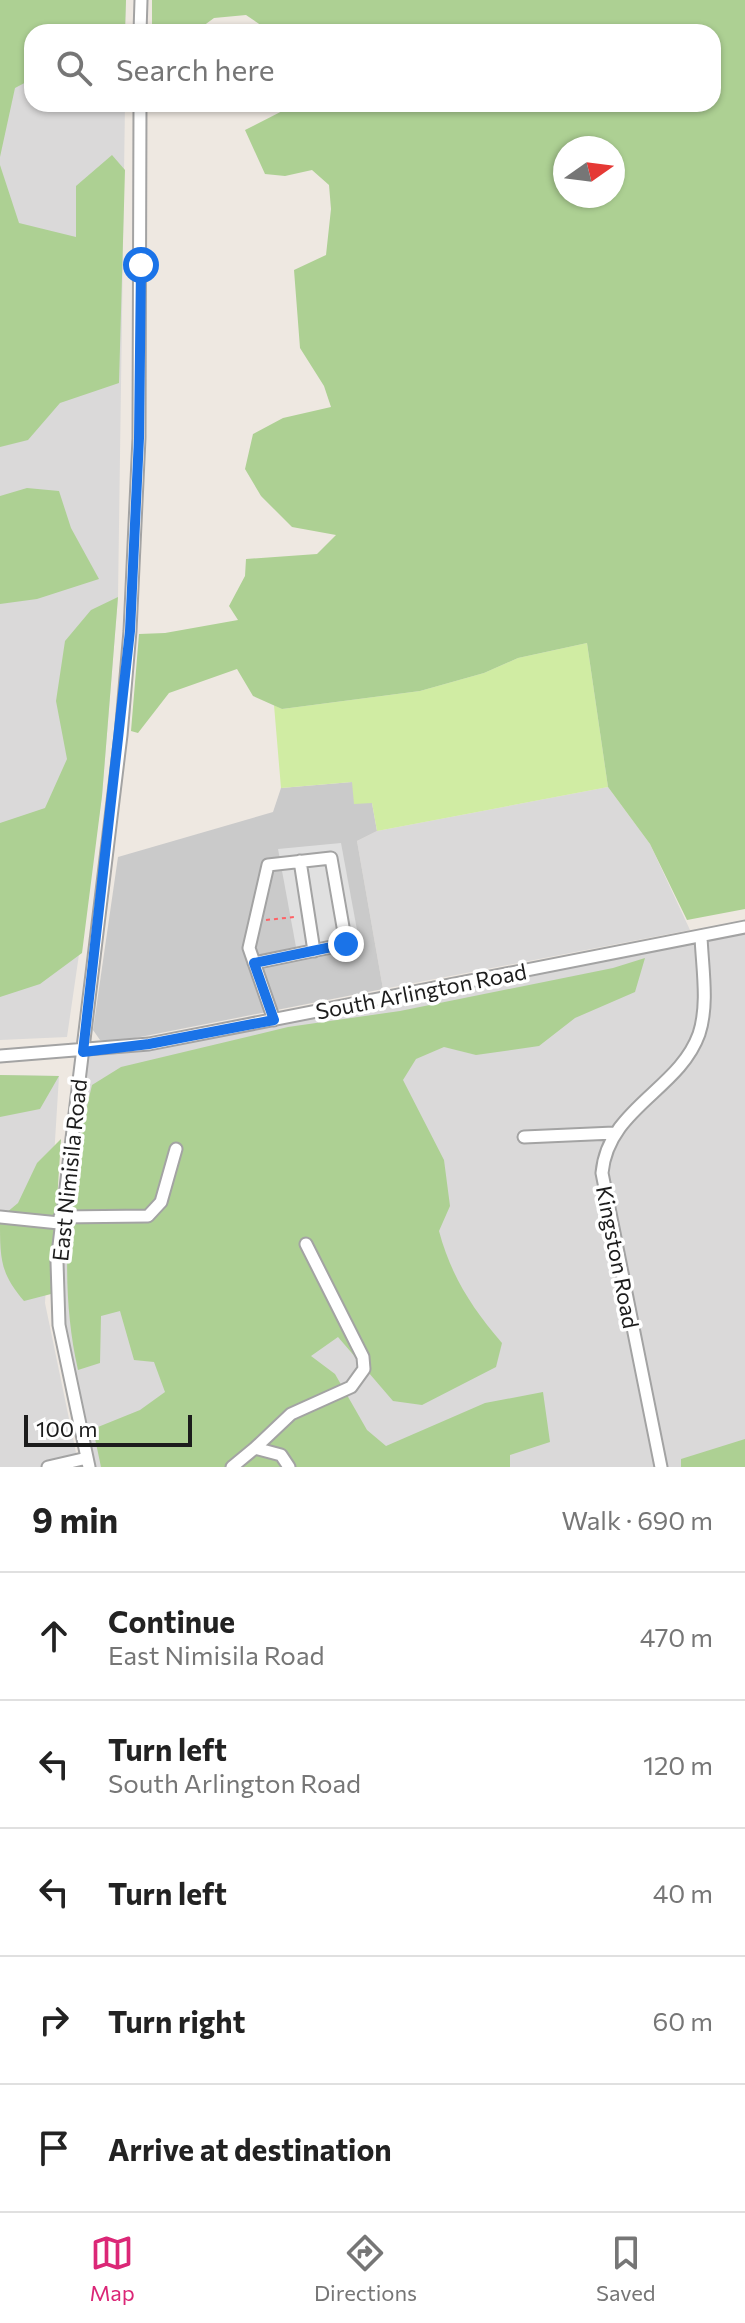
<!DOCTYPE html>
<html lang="en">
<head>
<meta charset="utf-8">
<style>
  :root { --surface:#fff; --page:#f2f2f2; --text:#222; --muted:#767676; --line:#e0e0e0; --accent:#db2777 }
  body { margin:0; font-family:Commissioner,sans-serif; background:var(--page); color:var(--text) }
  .compass { position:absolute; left:553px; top:136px; width:72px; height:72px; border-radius:50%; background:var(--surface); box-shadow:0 2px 6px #0004; rotate:76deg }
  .scale { position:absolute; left:24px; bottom:20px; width:168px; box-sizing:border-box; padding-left:8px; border:4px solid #1c1c1c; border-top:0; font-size:22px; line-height:28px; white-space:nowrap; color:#1c1c1c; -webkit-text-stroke:6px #fff; paint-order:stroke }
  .stop { position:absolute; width:24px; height:24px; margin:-18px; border:6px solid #1a73e8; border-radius:50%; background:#fff }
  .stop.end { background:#1a73e8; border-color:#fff; box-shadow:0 2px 8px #0008 }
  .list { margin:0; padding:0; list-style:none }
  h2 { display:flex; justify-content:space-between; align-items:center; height:104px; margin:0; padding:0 32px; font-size:34px }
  h2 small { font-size:26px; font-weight:400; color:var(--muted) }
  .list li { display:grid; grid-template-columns:52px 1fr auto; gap:24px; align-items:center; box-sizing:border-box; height:128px; padding:0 32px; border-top:2px solid var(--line) }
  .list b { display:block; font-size:30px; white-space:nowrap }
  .list p { margin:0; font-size:26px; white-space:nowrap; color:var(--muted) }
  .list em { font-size:26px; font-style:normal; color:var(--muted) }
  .icon { flex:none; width:44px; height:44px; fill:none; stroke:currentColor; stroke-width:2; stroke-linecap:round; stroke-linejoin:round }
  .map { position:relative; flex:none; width:745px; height:1467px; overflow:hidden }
  .search { position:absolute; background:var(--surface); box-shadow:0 2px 6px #0004; left:24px; right:24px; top:24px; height:88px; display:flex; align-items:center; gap:20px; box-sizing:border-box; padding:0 28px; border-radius:24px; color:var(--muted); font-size:30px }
  .sheet { height:744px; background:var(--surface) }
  nav { display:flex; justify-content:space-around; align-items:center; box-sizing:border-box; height:112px; border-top:2px solid var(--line); background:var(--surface); font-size:22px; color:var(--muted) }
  nav a { display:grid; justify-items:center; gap:4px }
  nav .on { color:var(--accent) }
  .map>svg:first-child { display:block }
  .residential { fill:#dad9d9 }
  .religious { fill:#cacaca }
  .grass { fill:#d0eca3 }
  .forest { fill:#add093; fill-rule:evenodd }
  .parking { fill:#e0e0e0 }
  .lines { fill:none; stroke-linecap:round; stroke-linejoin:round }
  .minor-casing { stroke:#a3a3a3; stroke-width:15 }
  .path { stroke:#ff6165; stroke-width:2; stroke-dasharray:4 4; stroke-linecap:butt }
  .minor { stroke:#fff; stroke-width:11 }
  .route { stroke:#1a73e8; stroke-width:10 }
  .labels { text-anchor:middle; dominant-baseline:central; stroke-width:7; stroke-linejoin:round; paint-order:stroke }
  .street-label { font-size:22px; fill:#1c1c1c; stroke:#fff }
</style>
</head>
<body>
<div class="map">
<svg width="745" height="1467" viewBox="0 0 745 1467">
  <rect width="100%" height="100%" fill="#eee8e1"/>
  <path class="residential" d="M0,0h126l-1,32h-93v72h93l-7,493 -16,199 -35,241 -67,3z
    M608,787l42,57 40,86 -307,59 -26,-148 20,-10z
    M745,927v540h-656l-32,-173 26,-242z
    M0,1075l59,1 -14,227 34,164h-79z"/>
  <path class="religious" d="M352,782l20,21 5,28 -20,10 26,148 -268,53 -15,-2 -7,-10 25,-173 155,-45 8,-24z"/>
  <path class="grass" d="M587,643l21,144 -231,44 -5,-28 -18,1 -2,-22 -71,6 -7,-83 8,4 138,-18 64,-18 34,-15z"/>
  <path class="forest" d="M0,0h126l-1,32h-93v47l-17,9 -15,69z
    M152,0h593v909l-58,11 -37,-76 -42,-57 -21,-144 -69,15 -34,15 -64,18 -138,18 -29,-13 -16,-27 -68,24 -31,40 -7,-2 8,-97 26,-1 73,-13 -9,-14 16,-30 1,-17 71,-5 19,-19 -44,-8 -31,-31 -16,-27 8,-35 30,-16 48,-11 -7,-21 -24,-38 -6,-78 32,-15 5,-46 -2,-24 -17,-15 -27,6 -20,-2 -20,-44 51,-26h417v-72h-442l-25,-17 -32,3 -19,14h-43zM565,148h48v48h-48z
    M112,155l13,15 -6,213 -59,20 -32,37 -28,7v-282l19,58 57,14v-51z
    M27,488l32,3 12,37 28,51 -62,20 -37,5v-108z
    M118,597l-16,199 -20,157 -42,31 -40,13v-174l45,-15 22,-49 -11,-58 9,-60 26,-31z
    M645,958l-10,34 -60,26 -36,28 -63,9 -32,-8 -28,12 -13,21 41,80 6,46 -11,25c12,45 33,77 63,112l-6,24 -74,38 -29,-4 -55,-64 -27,19 24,18 32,56 19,16 99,-43 58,-11 7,50 -40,13v12h-409l-8,-38 47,-19 25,-18 -11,-30 -20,-2 -14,-49 -19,5 -1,47 -22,7c-21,-94 -9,-191 14,-285l29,-18 167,-40 112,-16 213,-43z
    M0,1075l59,1 -19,33 -40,8z
    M61,1139l-10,155 -27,7c-24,-28 -24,-42 -24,-83l18,-15 19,-40z
    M745,1439v28h-64v-8z"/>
  <path class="parking" d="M341,843l19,103 -62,12 -20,-109z"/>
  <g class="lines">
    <g class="minor-casing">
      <path id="minor" d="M140,32l1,-32
        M300,861l14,90
        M254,963l92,-19 -15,-86 -63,7 -19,83 25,72
        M0,1056l149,-12 596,-117
        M524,1137l90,-4
        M0,1217l59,6
        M60,1217l88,-1 13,-14 15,-53
        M255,1448l36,-34 60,-27 13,-18 -1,-12 -57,-113
        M48,1467l39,-9
        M89,1467l-30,-142 -2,-63 64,-527 9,-104 9,-193 1,-334
        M232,1467l23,-19 26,7 8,12
        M661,1467l-59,-294c6,-65 77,-83 97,-139 10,-30 3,-68 2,-98"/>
    </g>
    <path class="path" d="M266,920l29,-3"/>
    <use href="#minor" class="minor"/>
  </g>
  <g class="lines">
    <path class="route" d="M141,265l-2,173 -9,193 -47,421 66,-8 125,-24 -20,-57 92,-19"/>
  </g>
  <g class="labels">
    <g class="street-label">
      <text transform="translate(421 991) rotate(-11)">South Arlington Road</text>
      <text transform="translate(69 1170) rotate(-84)">East Nimisila Road</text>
      <text transform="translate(618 1257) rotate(79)">Kingston Road</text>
    </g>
  </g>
</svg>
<svg class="compass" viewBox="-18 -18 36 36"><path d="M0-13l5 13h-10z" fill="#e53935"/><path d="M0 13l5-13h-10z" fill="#767676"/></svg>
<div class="scale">100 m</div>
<div class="stop" style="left:141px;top:265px"></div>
<div class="stop end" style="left:346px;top:944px"></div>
<div class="search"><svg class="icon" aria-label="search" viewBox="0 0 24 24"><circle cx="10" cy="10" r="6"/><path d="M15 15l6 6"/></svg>Search here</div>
</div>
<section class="sheet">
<h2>9 min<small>Walk · 690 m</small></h2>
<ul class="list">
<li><svg class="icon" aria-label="ahead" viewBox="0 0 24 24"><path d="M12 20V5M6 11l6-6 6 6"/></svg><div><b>Continue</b><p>East Nimisila Road</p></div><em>470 m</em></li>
<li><svg class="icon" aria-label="left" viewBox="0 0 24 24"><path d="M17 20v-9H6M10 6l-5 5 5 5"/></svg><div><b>Turn left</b><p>South Arlington Road</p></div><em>120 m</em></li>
<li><svg class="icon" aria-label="left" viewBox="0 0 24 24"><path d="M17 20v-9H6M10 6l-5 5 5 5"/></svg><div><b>Turn left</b></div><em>40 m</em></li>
<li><svg class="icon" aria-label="right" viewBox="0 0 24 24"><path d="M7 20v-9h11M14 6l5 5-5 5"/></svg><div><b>Turn right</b></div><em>60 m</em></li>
<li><svg class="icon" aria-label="arrive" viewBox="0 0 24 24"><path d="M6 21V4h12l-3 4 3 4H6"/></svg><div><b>Arrive at destination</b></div></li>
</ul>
</section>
<nav>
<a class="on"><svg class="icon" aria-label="map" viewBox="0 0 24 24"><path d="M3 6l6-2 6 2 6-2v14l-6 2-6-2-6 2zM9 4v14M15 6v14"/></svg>Map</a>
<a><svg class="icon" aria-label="directions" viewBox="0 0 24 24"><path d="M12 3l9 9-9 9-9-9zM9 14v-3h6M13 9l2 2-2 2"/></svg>Directions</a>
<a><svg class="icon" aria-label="saved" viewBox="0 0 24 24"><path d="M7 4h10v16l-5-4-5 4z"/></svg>Saved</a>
</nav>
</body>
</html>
